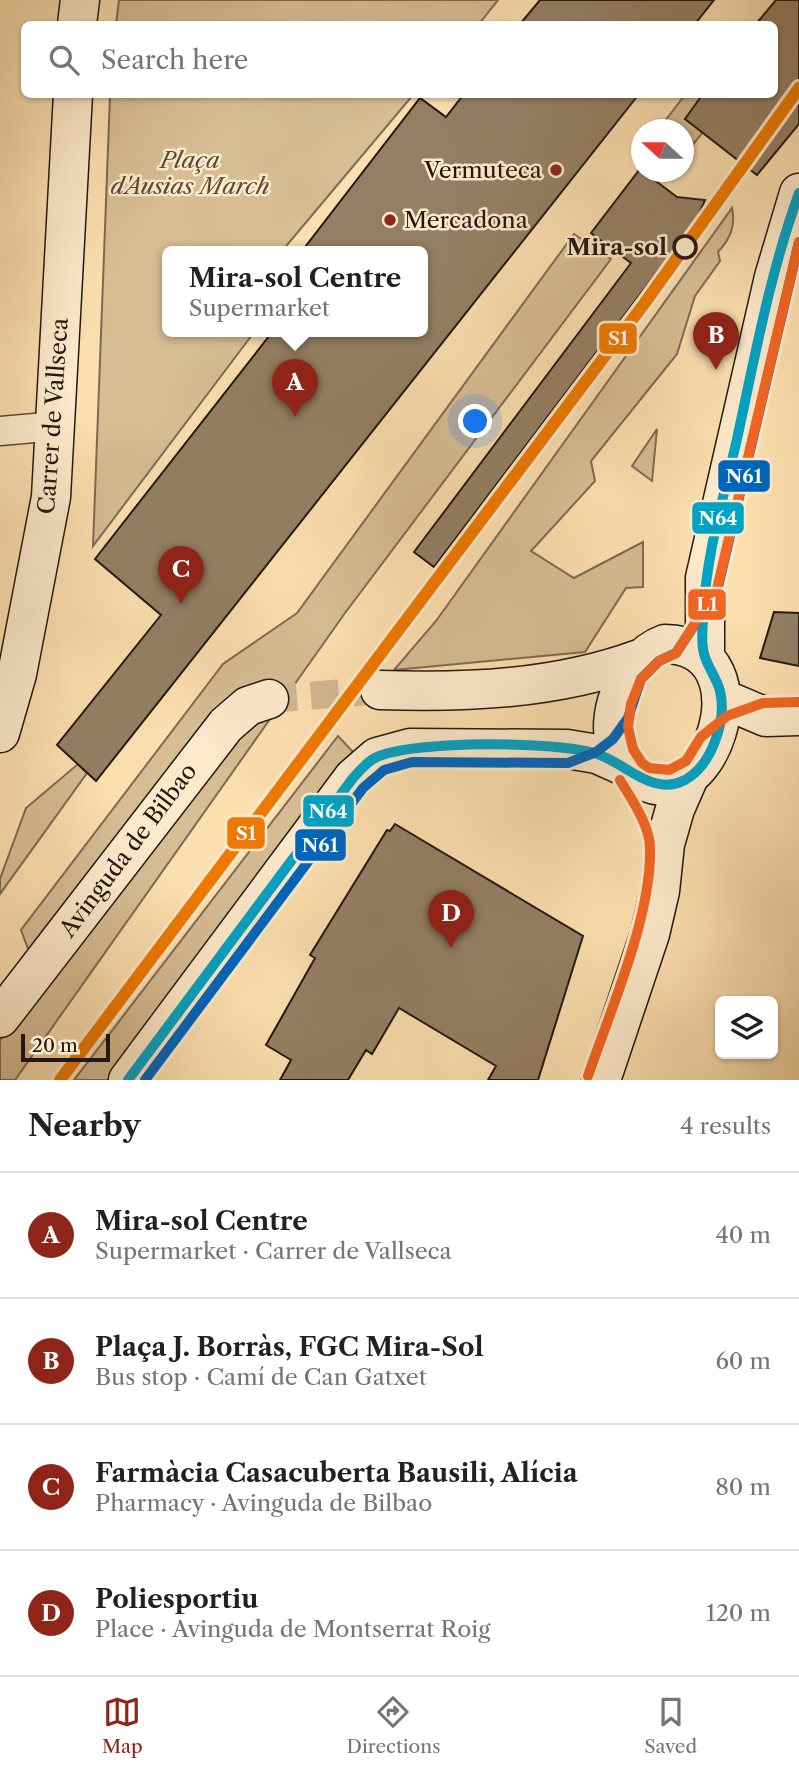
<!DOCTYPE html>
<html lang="en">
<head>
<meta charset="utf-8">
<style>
  :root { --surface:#fff; --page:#f2f2f2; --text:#202124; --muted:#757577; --line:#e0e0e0; --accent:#8f2418 }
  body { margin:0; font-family:"Libre Caslon Text",serif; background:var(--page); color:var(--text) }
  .controls { position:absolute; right:21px; bottom:21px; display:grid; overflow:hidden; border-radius:10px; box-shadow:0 2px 5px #0004 }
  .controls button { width:63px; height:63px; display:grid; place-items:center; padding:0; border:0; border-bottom:2px solid var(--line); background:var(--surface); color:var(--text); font:35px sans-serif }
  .compass { position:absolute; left:631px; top:119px; width:63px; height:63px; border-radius:50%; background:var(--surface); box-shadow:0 2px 5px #0004; rotate:291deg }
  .scale { position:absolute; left:21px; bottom:18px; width:89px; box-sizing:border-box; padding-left:7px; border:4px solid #231812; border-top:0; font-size:19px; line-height:24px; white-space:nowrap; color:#231812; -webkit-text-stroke:5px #fdeacb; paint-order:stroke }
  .you { position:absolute; left:476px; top:422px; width:24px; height:24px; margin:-18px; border:5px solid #fff; border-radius:50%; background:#1a73e8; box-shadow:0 0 0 10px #1a73e833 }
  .badge { display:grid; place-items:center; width:46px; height:46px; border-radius:50%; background:var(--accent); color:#fff; font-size:23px; font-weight:700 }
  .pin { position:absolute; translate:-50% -58px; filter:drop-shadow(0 2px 4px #0008) }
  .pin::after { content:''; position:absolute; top:37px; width:24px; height:21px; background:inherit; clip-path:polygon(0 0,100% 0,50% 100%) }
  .popup { position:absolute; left:162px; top:246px; width:266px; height:91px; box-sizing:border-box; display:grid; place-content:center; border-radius:10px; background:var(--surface); filter:drop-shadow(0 2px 5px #0005); font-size:23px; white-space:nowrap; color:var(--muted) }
  .popup b { font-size:26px; color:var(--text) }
  .popup::after { content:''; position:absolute; left:50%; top:100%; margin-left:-14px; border:14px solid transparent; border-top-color:var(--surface) }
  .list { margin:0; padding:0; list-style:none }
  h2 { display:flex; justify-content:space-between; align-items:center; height:91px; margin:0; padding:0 28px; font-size:30px }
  h2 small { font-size:23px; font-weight:400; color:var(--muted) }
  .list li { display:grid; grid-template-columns:46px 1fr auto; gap:21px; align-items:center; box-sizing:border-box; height:126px; padding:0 28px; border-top:2px solid var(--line) }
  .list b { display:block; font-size:26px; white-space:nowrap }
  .list p { margin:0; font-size:23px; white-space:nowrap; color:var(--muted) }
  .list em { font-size:23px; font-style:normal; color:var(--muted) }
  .icon { flex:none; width:38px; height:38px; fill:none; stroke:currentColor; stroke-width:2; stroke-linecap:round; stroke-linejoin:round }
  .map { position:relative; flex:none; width:799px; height:1080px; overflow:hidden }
  .search { position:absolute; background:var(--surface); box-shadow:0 2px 5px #0004; left:21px; right:21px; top:21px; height:77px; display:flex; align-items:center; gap:18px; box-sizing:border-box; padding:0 24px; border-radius:10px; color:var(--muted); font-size:26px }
  .sheet { height:595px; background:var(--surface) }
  nav { display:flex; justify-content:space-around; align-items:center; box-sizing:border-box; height:98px; border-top:2px solid var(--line); background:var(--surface); font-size:19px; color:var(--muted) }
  nav a { display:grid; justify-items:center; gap:4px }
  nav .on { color:var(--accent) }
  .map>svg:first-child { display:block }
  .green { fill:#d7bd94; stroke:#7d6a53; stroke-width:2 }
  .building { fill:#947f64; stroke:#231812; stroke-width:2 }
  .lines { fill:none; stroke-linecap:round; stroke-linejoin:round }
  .street-tunnel { stroke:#d1b790; stroke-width:28; stroke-dasharray:28 14; stroke-linecap:butt }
  .street-casing { stroke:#594a39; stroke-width:31 }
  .secondary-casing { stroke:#231812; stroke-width:41 }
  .street { stroke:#fdeacb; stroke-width:28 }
  .secondary { stroke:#fdeacb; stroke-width:38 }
  .bus-1-casing { stroke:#fdeacb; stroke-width:16 }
  .bus-2-casing { stroke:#fdeacb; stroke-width:16 }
  .bus-3-casing { stroke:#fdeacb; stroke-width:16 }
  .bus-1 { stroke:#02a2c5; stroke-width:10 }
  .bus-2 { stroke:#0065bd; stroke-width:10 }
  .bus-3 { stroke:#f26522; stroke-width:10 }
  .rail-1-casing { stroke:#fdeacb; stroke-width:18 }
  .rail-1 { stroke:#ef7900; stroke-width:12 }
  .poi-dot { fill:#8f2418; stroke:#fdeacb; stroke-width:2.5 }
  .stop-dot { fill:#fdeacb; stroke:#231812; stroke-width:3.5 }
  .labels { text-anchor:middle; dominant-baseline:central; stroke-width:5; stroke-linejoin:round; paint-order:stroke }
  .park-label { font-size:23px; font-style:italic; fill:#594a39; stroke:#fdeacb }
  .poi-label { font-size:23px; fill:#231812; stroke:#fdeacb; text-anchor:end }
  .stop-label { font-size:23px; font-weight:bold; fill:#231812; stroke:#fdeacb; text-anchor:end }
  .street-label { font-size:23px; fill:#231812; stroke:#fdeacb }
  .line-badge { stroke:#fdeacb; stroke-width:2.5 }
  .badge-label { font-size:19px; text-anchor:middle; font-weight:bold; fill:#fff }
</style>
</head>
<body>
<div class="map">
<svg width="799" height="1080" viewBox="0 0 799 1080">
  <rect width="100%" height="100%" fill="#fcdfaf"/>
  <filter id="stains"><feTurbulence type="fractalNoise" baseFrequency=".00286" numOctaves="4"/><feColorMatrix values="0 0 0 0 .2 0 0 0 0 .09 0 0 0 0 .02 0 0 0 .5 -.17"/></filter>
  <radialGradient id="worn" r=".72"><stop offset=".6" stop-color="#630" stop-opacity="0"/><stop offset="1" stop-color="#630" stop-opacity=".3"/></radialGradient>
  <path class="green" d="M119,0h379l-19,24h-363z
    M110,95h303l-131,156h-115v80h88l-162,215z
    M685,95h18l-18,24 18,13 -19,24v-26h-26z
    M732,208c4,18 -2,31 -14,44l2,9 -25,35 -18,58 -86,107 4,20 -64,70 43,27 69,-36v45l-17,1 -41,64 -191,18 42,-49z
    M574,234l37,25 -266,354 -330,467h-15v-39l40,-60 -19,-51 202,-266 74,-51z
    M657,429l-5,52 -20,-15z
    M338,736l16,17 -246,327h-34z
    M78,764l9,9 -87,121v-15l26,-71z"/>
  <path class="building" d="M540,0h174l-19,24h-175z
    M776,0h23v124l-42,51 -72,-56 18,-25h71v-70h-18z
    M464,94h175l-543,687 -39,-36 104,-130 -66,-56 178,-228h150v-80h-121l118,-153 26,19z
    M640,169l37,28 28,3 -8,19 -263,348 -20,-15 217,-289 -40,-30z
    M774,612l25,1v53l-39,-8z
    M395,824l188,112 -45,144h-50l8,-14 -97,-58 -27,46 -6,-4 -18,30h-68l11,-20 -25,-15 49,-87 -5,-3 77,-125 3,1z"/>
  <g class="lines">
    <path class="street-tunnel" d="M269,699l111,-9"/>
    <g class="street-casing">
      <path id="street" d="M0,431l57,-5"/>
    </g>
    <g class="secondary-casing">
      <path id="secondary" d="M77,24l3,-24
        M665,644c106,1 43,190 -32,130 -41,-34 -13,-114 32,-130z
        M705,657v-79l69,-301 25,-84
        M380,690c87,3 177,-1 259,-31
        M721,698l45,19 33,-1
        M0,733l17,-59 34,-177 22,-403
        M0,1018l226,-293 22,-19 21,-7
        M128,1080l225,-302 24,-21 33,-9 157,1 30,5 29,13
        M601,1080l49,-146 10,-43 5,-47 10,-35 14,-32"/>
    </g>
    <use href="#street" class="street"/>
    <use href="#secondary" class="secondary"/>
    <g class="bus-1-casing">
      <path id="bus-1" d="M128,1080l225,-302c7,-7 14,-17 24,-21 39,-17 179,-16 220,-3 29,9 55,43 88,26 27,-15 42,-60 35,-89 -3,-12 -11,-22 -15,-34 -4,-11 -3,-25 -2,-36 2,-63 20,-121 34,-182 18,-83 33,-166 62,-246"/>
    </g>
    <g class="bus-2-casing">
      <path id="bus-2" d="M145,1080l218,-292 21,-18 28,-8 156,1 28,-11 17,-13 15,-21 13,-39 18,-18 17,-8 41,-62 82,-349"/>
    </g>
    <g class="bus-3-casing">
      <path id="bus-3" d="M799,702l-36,1 -36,13 -26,21 -15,24 -17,9 -20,-2 -7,-5 -9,-14 -5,-22 3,-23 10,-25 18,-18 17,-8 41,-64 82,-347
        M588,1076c22,-65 64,-160 62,-228 0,-23 -19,-49 -30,-68"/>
    </g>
    <use href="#bus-1" class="bus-1"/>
    <use href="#bus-2" class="bus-2"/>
    <use href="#bus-3" class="bus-3"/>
    <g class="rail-1-casing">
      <path id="rail-1" d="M60,1080l584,-776 155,-216"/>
    </g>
    <use href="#rail-1" class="rail-1"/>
  </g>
  <g class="poi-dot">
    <circle cx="556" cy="170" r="7"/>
    <circle cx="390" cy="220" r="7"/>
  </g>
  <circle class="stop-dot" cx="685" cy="247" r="11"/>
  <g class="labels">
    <g class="park-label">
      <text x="190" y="160">Plaça<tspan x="190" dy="26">d'Ausias March</tspan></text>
    </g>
    <g class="poi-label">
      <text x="542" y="170">Vermuteca</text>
      <text x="404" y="220" text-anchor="start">Mercadona</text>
    </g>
    <g class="stop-label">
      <text x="667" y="247">Mira-sol</text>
    </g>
    <g class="street-label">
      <text transform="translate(53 416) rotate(-86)">Carrer de Vallseca</text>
      <text transform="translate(128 850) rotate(-53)">Avinguda de Bilbao</text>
    </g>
  </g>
  <g class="line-badge">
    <rect x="598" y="322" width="40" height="33" rx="7" fill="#ef7900"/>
    <rect x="717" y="459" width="54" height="34" rx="7" fill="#0065bd"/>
    <rect x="691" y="501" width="54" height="34" rx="7" fill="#02a2c5"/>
    <rect x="687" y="588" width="40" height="33" rx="7" fill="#f26522"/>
    <rect x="302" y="794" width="53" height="34" rx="7" fill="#02a2c5"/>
    <rect x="226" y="816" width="40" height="34" rx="7" fill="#ef7900"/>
    <rect x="294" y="828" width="53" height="34" rx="7" fill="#0065bd"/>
  </g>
  <g class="badge-label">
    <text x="618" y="345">S1</text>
    <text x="744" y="483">N61</text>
    <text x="718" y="525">N64</text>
    <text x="707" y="611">L1</text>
    <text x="328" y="818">N64</text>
    <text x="246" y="840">S1</text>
    <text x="320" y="852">N61</text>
  </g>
  <rect width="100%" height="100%" filter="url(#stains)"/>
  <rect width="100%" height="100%" fill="url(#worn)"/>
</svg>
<div class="controls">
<button><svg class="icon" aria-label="layers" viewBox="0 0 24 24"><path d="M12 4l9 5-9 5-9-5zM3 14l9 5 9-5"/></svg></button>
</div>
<svg class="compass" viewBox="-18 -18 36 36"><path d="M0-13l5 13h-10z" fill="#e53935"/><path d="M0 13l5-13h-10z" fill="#757577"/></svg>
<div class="scale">20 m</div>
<div class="you"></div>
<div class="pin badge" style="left:295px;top:417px">A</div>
<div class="popup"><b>Mira-sol Centre</b>Supermarket</div>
<div class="pin badge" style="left:716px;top:370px">B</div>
<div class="pin badge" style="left:181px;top:604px">C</div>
<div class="pin badge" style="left:451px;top:948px">D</div>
<div class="search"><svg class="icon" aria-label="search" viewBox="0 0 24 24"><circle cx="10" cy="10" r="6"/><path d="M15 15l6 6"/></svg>Search here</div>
</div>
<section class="sheet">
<h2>Nearby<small>4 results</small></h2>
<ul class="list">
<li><span class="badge">A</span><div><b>Mira-sol Centre</b><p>Supermarket · Carrer de Vallseca</p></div><em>40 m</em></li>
<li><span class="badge">B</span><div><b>Plaça J. Borràs, FGC Mira-Sol</b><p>Bus stop · Camí de Can Gatxet</p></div><em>60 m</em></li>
<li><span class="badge">C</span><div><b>Farmàcia Casacuberta Bausili, Alícia</b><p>Pharmacy · Avinguda de Bilbao</p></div><em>80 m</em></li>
<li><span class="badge">D</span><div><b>Poliesportiu</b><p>Place · Avinguda de Montserrat Roig</p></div><em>120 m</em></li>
</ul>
</section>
<nav>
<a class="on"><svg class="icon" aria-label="map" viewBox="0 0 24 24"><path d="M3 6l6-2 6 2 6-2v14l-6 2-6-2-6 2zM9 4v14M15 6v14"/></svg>Map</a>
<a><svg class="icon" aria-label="directions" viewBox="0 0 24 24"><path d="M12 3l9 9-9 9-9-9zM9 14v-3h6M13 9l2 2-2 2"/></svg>Directions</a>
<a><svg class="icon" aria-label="saved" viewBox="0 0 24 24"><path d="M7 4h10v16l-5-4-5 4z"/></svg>Saved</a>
</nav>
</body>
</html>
